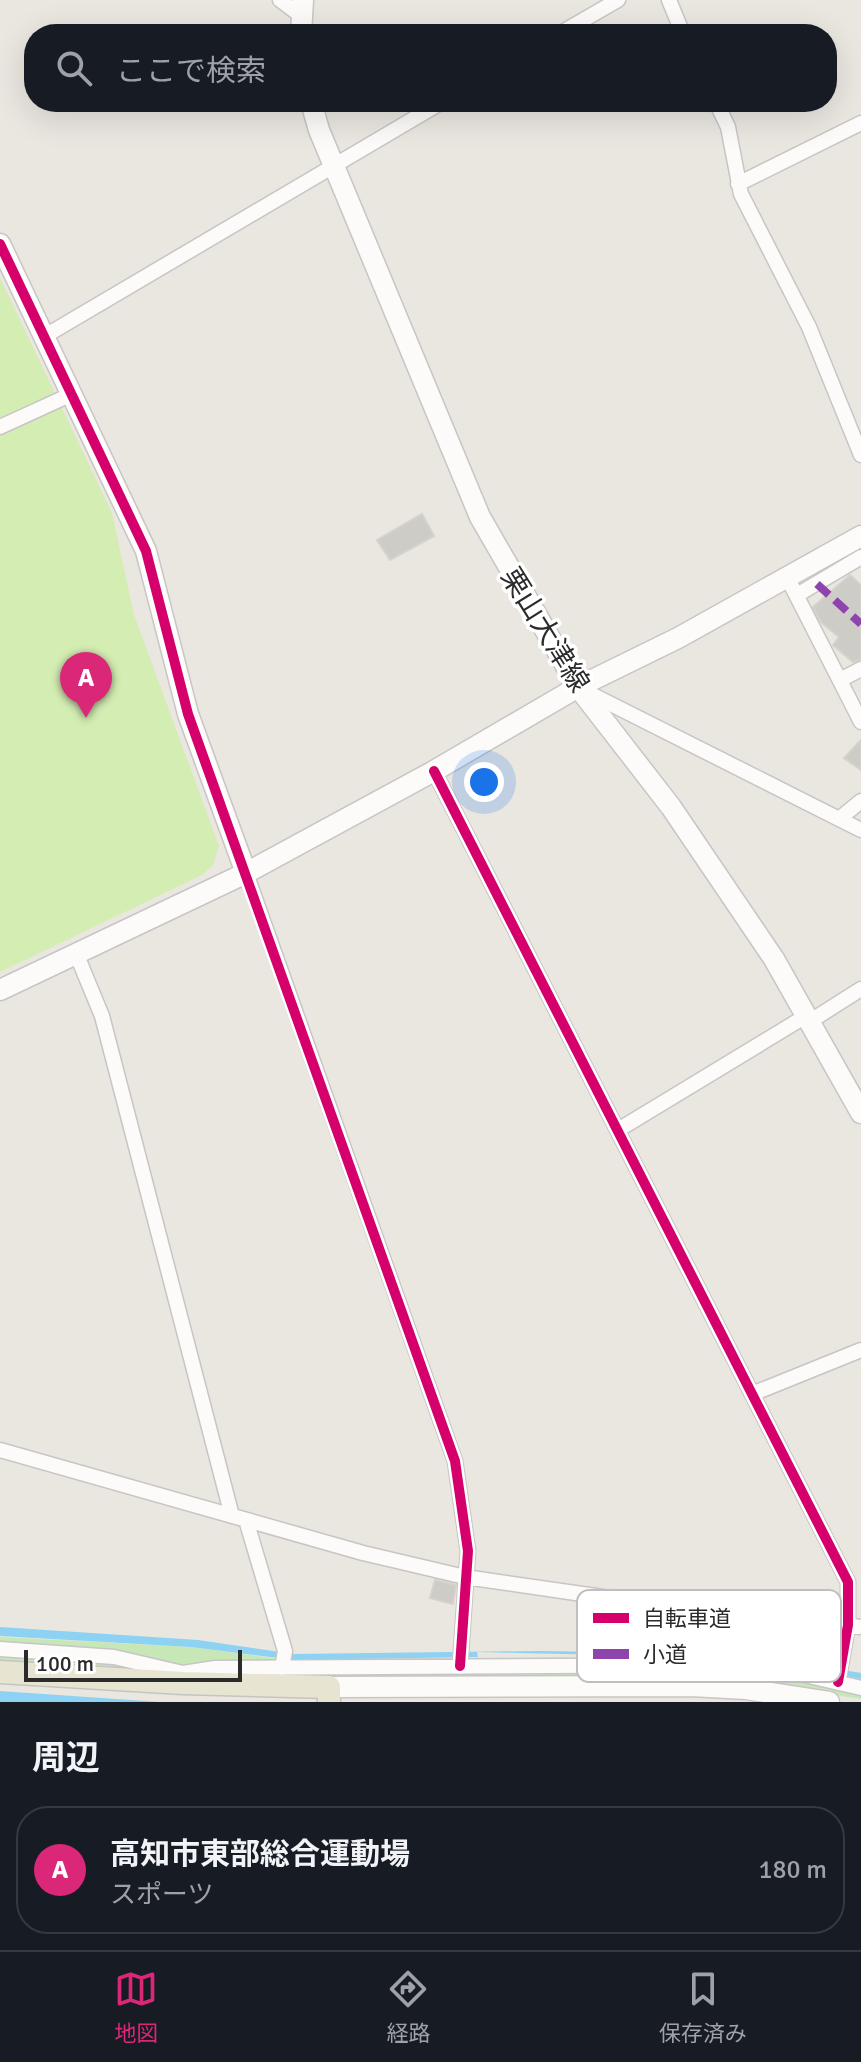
<!DOCTYPE html>
<html lang="ja">
<head>
<meta charset="utf-8">
<style>
  :root { --surface:#171b24; --page:#20242c; --text:#f1f3f6; --muted:#9ea1a6; --line:#363941; --accent:#db2777 }
  body { margin:0; font-family:Signika,"Noto Sans JP",sans-serif; background:var(--page); color:var(--text) }
  .scale { position:absolute; left:24px; bottom:20px; width:218px; box-sizing:border-box; padding-left:8px; border:4px solid #2b2b2b; border-top:0; font-size:22px; line-height:28px; white-space:nowrap; color:#2b2b2b; -webkit-text-stroke:6px #fff; paint-order:stroke }
  .you { position:absolute; left:484px; top:782px; width:28px; height:28px; margin:-20px; border:6px solid #fff; border-radius:50%; background:#1a73e8; box-shadow:0 0 0 12px #1a73e833 }
  .badge { display:grid; place-items:center; width:52px; height:52px; border-radius:50%; background:var(--accent); color:#fff; font-size:26px; font-weight:700 }
  .pin { position:absolute; translate:-50% -66px; filter:drop-shadow(0 2px 4px #0008) }
  .pin::after { content:''; position:absolute; top:42px; width:28px; height:24px; background:inherit; clip-path:polygon(0 0,100% 0,50% 100%) }
  .list { margin:0; padding:0; list-style:none }
  h2 { display:flex; justify-content:space-between; align-items:center; height:104px; margin:0; padding:0 32px; font-size:34px }
  h2 small { font-size:26px; font-weight:400; color:var(--muted) }
  .list li { display:grid; grid-template-columns:52px 1fr auto; gap:24px; align-items:center; box-sizing:border-box; height:128px; margin:0 16px 16px; padding:0 16px; border:2px solid var(--line); border-radius:32px }
  .list b { display:block; font-size:30px; white-space:nowrap }
  .list p { margin:0; font-size:26px; white-space:nowrap; color:var(--muted) }
  .list em { font-size:26px; font-style:normal; color:var(--muted) }
  .icon { flex:none; width:44px; height:44px; fill:none; stroke:currentColor; stroke-width:2; stroke-linecap:round; stroke-linejoin:round }
  .map { position:relative; flex:none; width:861px; height:1702px; overflow:hidden }
  .search { position:absolute; background:var(--surface); box-shadow:0 8px 32px #0002; left:24px; right:24px; top:24px; height:88px; display:flex; align-items:center; gap:20px; box-sizing:border-box; padding:0 28px; border-radius:32px; color:var(--muted); font-size:30px }
  .sheet { height:248px; background:var(--surface) }
  nav { display:flex; justify-content:space-around; align-items:center; box-sizing:border-box; height:112px; border-top:2px solid var(--line); background:var(--surface); font-size:22px; color:var(--muted) }
  nav a { display:grid; justify-items:center; gap:4px }
  nav .on { color:var(--accent) }
  .map>svg:first-child { display:block }
  .green { fill:#c7e8b6 }
  .pitch { fill:#d4edb3 }
  .water { fill:#8dd2f2 }
  .building { fill:#ceccc7; stroke:#d5d2cc; stroke-width:2 }
  .lines { fill:none; stroke-linecap:round; stroke-linejoin:round }
  .street-casing { stroke:#c7c5c6; stroke-width:17 }
  .secondary-casing { stroke:#c7c5c6; stroke-width:23 }
  .primary-casing { stroke:#c5c4c1; stroke-width:25 }
  .street { stroke:#fcfbfa; stroke-width:14 }
  .secondary { stroke:#fcfbfa; stroke-width:20 }
  .primary { stroke:#e8e4d2; stroke-width:22 }
  .quiet { stroke:#8e44ad; stroke-width:8; stroke-dasharray:16 8; stroke-linecap:butt }
  .cycleway-casing { stroke:#fff; stroke-width:15 }
  .cycleway { stroke:#d6006c; stroke-width:10 }
  .labels { text-anchor:middle; dominant-baseline:central; stroke-width:7; stroke-linejoin:round; paint-order:stroke }
  .street-label { font-size:28px; fill:#2b2b2b; stroke:#fff }
  .key { fill:#fff; stroke:#bfbfbf; stroke-width:2 }
  .key-label { font-size:22px; fill:#2b2b2b }
</style>
</head>
<body>
<div class="map">
<svg width="861" height="1702" viewBox="0 0 861 1702">
  <rect width="100%" height="100%" fill="#eae6e0"/>
  <path class="green" d="M0,1637l191,10 89,12 -103,10 -177,-22z
    M0,1651l112,8 63,14 -175,-9z
    M701,1669l79,7 81,16v7l-119,-18 -551,-6z"/>
  <path class="pitch" d="M0,278l112,235 22,102 85,231 -6,19 -11,10 -202,97z"/>
  <path class="water" d="M0,1627l198,13 96,14 246,-3 207,3 114,19v6l-114,-21 -270,-6 1,5 -183,3 -104,-13 -191,-11z
    M0,1691l160,11h-160z"/>
  <path class="building" d="M422,514l12,22 -44,24 -13,-20z
    M850,575l11,10v74l-8,3 -20,-17 6,-8 -18,-15 -8,-15z
    M861,740v30l-17,-12z
    M435,1580l21,5 -3,19 -23,-6z"/>
  <g class="lines">
    <g class="street-casing">
      <path id="street" d="M280,0l20,15
        M669,0l14,34
        M559,34l59,-34
        M716,102l12,25 13,67 68,133 52,128
        M738,184l123,-61
        M45,336l397,-234
        M0,427l72,-33
        M787,577l74,145
        M797,595l64,-38
        M840,680l21,-11
        M585,691l276,139
        M434,771l414,811v43l-10,57
        M839,819l22,-18
        M246,873l209,588 13,90 -8,115
        M76,953l26,63 130,500
        M809,1022l52,-33
        M618,1130l188,-114
        M752,1394l109,-44
        M0,1450l363,103 102,24 138,20 86,5 172,25
        M246,1520l39,131 -3,17
        M0,1649l114,8 69,16
        M183,1683v-10l32,-5 501,-3 71,6 74,17"/>
    </g>
    <g class="secondary-casing">
      <path id="secondary" d="M301,34l2,-34
        M311,102l8,28 161,387 98,170 93,120 103,152 87,154
        M0,244l146,307 42,163 58,159
        M0,990l246,-117 188,-102 144,-84 100,-49 183,-102
        M329,1687l362,-1 55,3 83,13"/>
    </g>
    <g class="primary-casing">
      <path id="primary" d="M0,1672l183,11 146,4v15"/>
    </g>
    <use href="#street" class="street"/>
    <use href="#secondary" class="secondary"/>
    <use href="#primary" class="primary"/>
    <path class="quiet" d="M817,584l44,40"/>
    <g class="cycleway-casing">
      <path id="cycleway" d="M0,244l146,307 42,163 267,747 13,90 -8,115
        M434,771l414,811v43l-10,57"/>
    </g>
    <use href="#cycleway" class="cycleway"/>
  </g>
  <g class="labels">
    <g class="street-label">
      <text transform="translate(545 630) rotate(58)">栗山大津線</text>
    </g>
  </g>
  <rect x="577" y="1590" width="264" height="92" rx="12" class="key"/>
  <rect x="593" y="1613" width="36" height="10" fill="#d6006c"/>
  <rect x="593" y="1649" width="36" height="10" fill="#8e44ad"/>
  <g class="key-label">
    <text x="643" y="1626">自転車道</text>
    <text x="643" y="1662">小道</text>
  </g>
</svg>
<div class="scale">100 m</div>
<div class="you"></div>
<div class="pin badge" style="left:86px;top:718px">A</div>
<div class="search"><svg class="icon" aria-label="search" viewBox="0 0 24 24"><circle cx="10" cy="10" r="6"/><path d="M15 15l6 6"/></svg>ここで検索</div>
</div>
<section class="sheet">
<h2>周辺<small></small></h2>
<ul class="list">
<li><span class="badge">A</span><div><b>高知市東部総合運動場</b><p>スポーツ</p></div><em>180 m</em></li>
</ul>
</section>
<nav>
<a class="on"><svg class="icon" aria-label="map" viewBox="0 0 24 24"><path d="M3 6l6-2 6 2 6-2v14l-6 2-6-2-6 2zM9 4v14M15 6v14"/></svg>地図</a>
<a><svg class="icon" aria-label="directions" viewBox="0 0 24 24"><path d="M12 3l9 9-9 9-9-9zM9 14v-3h6M13 9l2 2-2 2"/></svg>経路</a>
<a><svg class="icon" aria-label="saved" viewBox="0 0 24 24"><path d="M7 4h10v16l-5-4-5 4z"/></svg>保存済み</a>
</nav>
</body>
</html>
